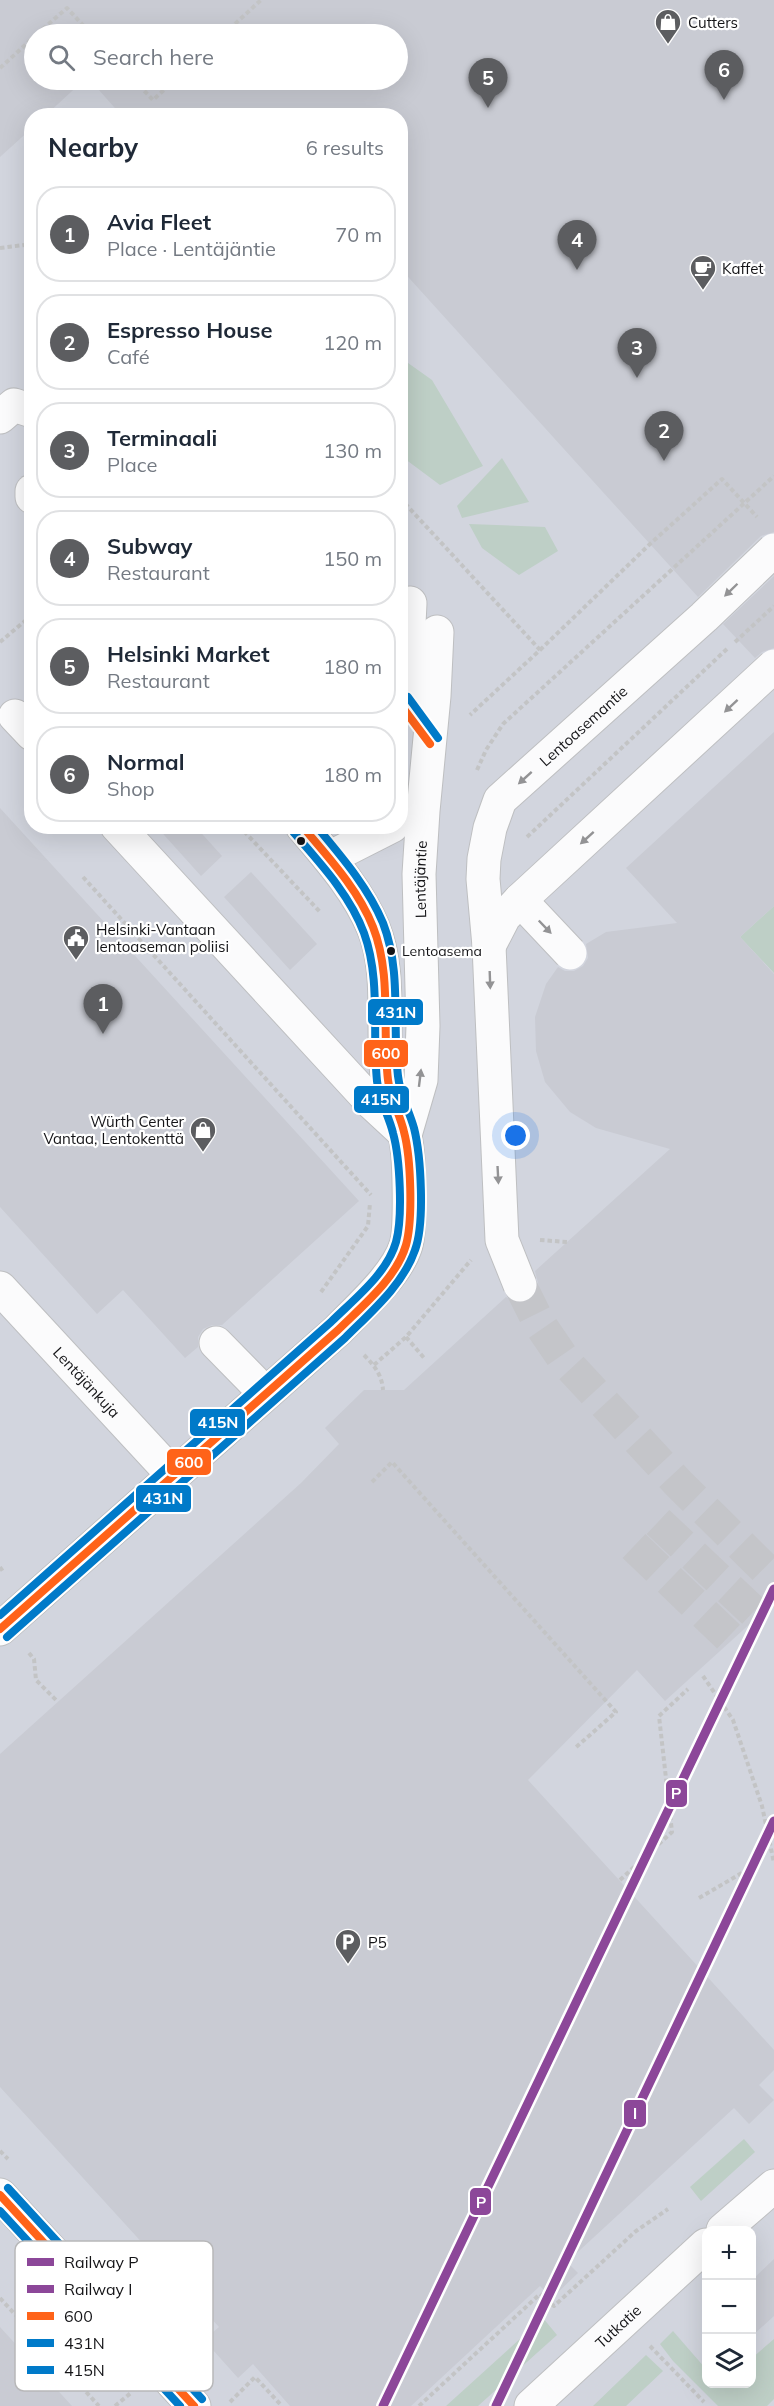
<!DOCTYPE html>
<html lang="en">
<head>
<meta charset="utf-8">
<style>
  :root { --surface:#fff; --page:#f6f6f7; --text:#1f2937; --muted:#747a83; --line:#e0e1e3; --accent:#5c5d60 }
  body { margin:0; font-family:Mulish,sans-serif; background:var(--page); color:var(--text) }
  .controls { position:absolute; right:18px; bottom:18px; display:grid; overflow:hidden; border-radius:12px; box-shadow:0 6px 24px #0002 }
  .controls button { width:54px; height:54px; display:grid; place-items:center; padding:0; border:0; border-bottom:2px solid var(--line); background:var(--surface); color:var(--text); font:30px sans-serif }
  .you { position:absolute; left:516px; top:1136px; width:21px; height:21px; margin:-15px; border:4px solid #fff; border-radius:50%; background:#1a73e8; box-shadow:0 0 0 9px #1a73e833 }
  .badge { display:grid; place-items:center; width:39px; height:39px; border-radius:50%; background:var(--accent); color:#fff; font-size:20px; font-weight:700 }
  .pin { position:absolute; translate:-50% -50px; filter:drop-shadow(0 2px 3px #0008) }
  .pin::after { content:''; position:absolute; top:32px; width:21px; height:18px; background:inherit; clip-path:polygon(0 0,100% 0,50% 100%) }
  .list { margin:0; padding:0; list-style:none }
  h2 { display:flex; justify-content:space-between; align-items:center; height:78px; margin:0; padding:0 24px; font-size:26px }
  h2 small { font-size:20px; font-weight:400; color:var(--muted) }
  .list li { display:grid; grid-template-columns:39px 1fr auto; gap:18px; align-items:center; box-sizing:border-box; height:96px; margin:0 12px 12px; padding:0 12px; border:2px solid var(--line); border-radius:24px }
  .list b { display:block; font-size:22px; white-space:nowrap }
  .list p { margin:0; font-size:20px; white-space:nowrap; color:var(--muted) }
  .list em { font-size:20px; font-style:normal; color:var(--muted) }
  .icon { flex:none; width:33px; height:33px; fill:none; stroke:currentColor; stroke-width:2; stroke-linecap:round; stroke-linejoin:round }
  .map { position:relative; flex:none; width:774px; height:2406px; overflow:hidden }
  .search { position:absolute; background:var(--surface); box-shadow:0 6px 24px #0002; left:24px; top:24px; width:384px; height:66px; display:flex; align-items:center; gap:15px; box-sizing:border-box; padding:0 21px; border-radius:33px; color:var(--muted); font-size:22px }
  .panel { position:absolute; background:var(--surface); box-shadow:0 6px 24px #0002; left:24px; top:108px; width:384px; height:726px; border-radius:24px }
  .map>svg:first-child { display:block }
  .built { fill:#d2d5de; fill-rule:evenodd }
  .green { fill:#becfc6 }
  .building { fill:#c9cbd3 }
  .lines { fill:none; stroke-linecap:round; stroke-linejoin:round }
  .minor-tunnel { stroke:#c4c5c9; stroke-width:33; stroke-dasharray:33 16; stroke-linecap:butt }
  .major-tunnel { stroke:#c4c5c9; stroke-width:33; stroke-dasharray:33 16; stroke-linecap:butt }
  .minor-casing { stroke:#bebfc1; stroke-width:35 }
  .path { stroke:#c3c4c5; stroke-width:4; stroke-dasharray:4.5 3; stroke-linecap:butt }
  .minor { stroke:#fbfbfc; stroke-width:33 }
  .minor-bridge-casing { stroke:#bebfc1; stroke-width:35; stroke-linecap:butt }
  .major-bridge-casing { stroke:#bebfc1; stroke-width:35; stroke-linecap:butt }
  .path-bridge { stroke:#c3c4c5; stroke-width:4; stroke-dasharray:4.5 3; stroke-linecap:butt }
  .minor-bridge { stroke:#fbfbfc; stroke-width:33 }
  .major-bridge { stroke:#fbfbfc; stroke-width:33 }
  .bus-1-casing { stroke:#fff; stroke-width:12 }
  .bus-2-casing { stroke:#fff; stroke-width:12 }
  .bus-3-casing { stroke:#fff; stroke-width:12 }
  .bus-1 { stroke:#ff6319; stroke-width:8 }
  .bus-2 { stroke:#007ac9; stroke-width:8 }
  .bus-3 { stroke:#007ac9; stroke-width:8 }
  .rail-1-casing { stroke:#fff; stroke-width:14 }
  .rail-2-casing { stroke:#fff; stroke-width:14 }
  .rail-1 { stroke:#8c4799; stroke-width:9 }
  .rail-2 { stroke:#8c4799; stroke-width:9 }
  .oneway { fill:#939395 }
  .bus-dot { fill:#141417; stroke:#fff; stroke-width:2 }
  .labels { text-anchor:middle; dominant-baseline:central; stroke-width:4.5; stroke-linejoin:round; paint-order:stroke }
  .bus-label { font-size:14px; fill:#141417; stroke:#fff; text-anchor:start }
  .poi-label { font-size:15px; fill:#141417; stroke:#fff; text-anchor:start }
  .street-label { font-size:15px; fill:#141417; stroke:#fff }
  .key { fill:#fff; stroke:#b8b8b9; stroke-width:1.5 }
  .key-label { font-size:16px; fill:#141417 }
  .line-badge { stroke:#fff; stroke-width:2 }
  .badge-label { font-size:16px; text-anchor:middle; font-weight:bold; fill:#fff }
</style>
</head>
<body>
<div class="map">
<svg width="774" height="2406" viewBox="0 0 774 2406">
  <rect width="100%" height="100%" fill="#e3e4e8"/>
  <path class="built" d="M0,0h774v2406h-774zM34,34h364v46h-364zM32,116h368v710h-368zM706,2230h46v154h-46z"/>
  <path class="green" d="M401,358l31,22 51,86 -43,19 -39,-29z
    M502,458l27,44 -67,16 -5,-12z
    M469,524l76,3 13,24 -39,24 -37,-27z
    M774,906v67l-34,-36z
    M744,2139l11,13 -54,49 -11,-14z
    M543,2318l14,17 -79,71h-32z
    M673,2331l33,38v15h46v-26l22,-19v60l-7,7h-49l-45,-45 -13,-17z
    M646,2355l17,16 -37,35h-33z"/>
  <path class="building" d="M0,0h774v532l-13,4 -63,61 -298,-329v-152h-278l-32,-36h308v-46h-364v46h50l-39,36h-13v12l-32,29z
    M774,576v72l-12,4 -7,6 -32,-34z
    M774,732v174l-34,31 34,37v628l-109,99 -28,-31 -109,110 246,270v20l-15,15 15,15 -25,24 -15,-16 -167,154 11,11 -26,25 -12,-12 -129,120h-121l-37,-42 -15,14 -34,-38 15,-13 -219,-240v-333l301,-271 38,-39 -14,-16 39,-38h40l102,-93 12,7 8,-1 8,-6 5,-10 -4,-16 135,-122 -74,-21 -26,-16 -25,-30 -9,-31 -1,-34 11,-33 12,-17 7,4h9l9,-5 5,-8 -2,-14 20,-12 71,-9 -51,-55z
    M0,808l359,393 -137,124h-10l-9,4 -5,8v10l-13,11 -62,-68 -26,24 -97,-107z
    M156,826h39l27,30 -21,20z
    M251,872l66,72 -27,26 -66,-73z
    M774,2259v57l-22,20v-56z
    M0,2327l72,79h-72z"/>
  <g class="lines">
    <path class="minor-tunnel" d="M658,1522l100,94
      M634,1546l98,94"/>
    <path class="major-tunnel" d="M520,1285l19,38 26,38 114,123 95,94"/>
    <g class="minor-casing">
      <g id="minor">
        <path d="M0,417l14,-12 18,6"/>
        <path d="M32,491v6"/>
        <path d="M405,707l5,-104"/>
        <path d="M15,716l17,18"/>
        <path d="M117,826l256,278 27,25"/>
        <path d="M329,858l63,-32"/>
        <path id="s1" d="M405,1135l16,-55 2,-54 -4,-152 4,-63 11,-115 3,-64"/>
        <path id="s2" d="M0,1288l174,188"/>
        <path d="M216,1343l49,50"/>
        <path d="M0,1629l338,-299c21,-22 59,-55 68,-85 5,-18 4,-95 -2,-113 -4,-16 -13,-32 -16,-48 -8,-51 5,-109 -15,-157 -16,-38 -45,-70 -71,-101"/>
        <path d="M0,2195l194,211"/>
        <path d="M723,2230l51,-44"/>
        <path id="s3" d="M531,2406l175,-161"/>
      </g>
    </g>
    <path class="path" d="M37,34l30,-26 24,26
      M224,34l37,-34
      M0,68l34,-31
      M134,80l19,20 22,-20
      M0,248l32,-4
      M400,498l140,152 -70,65
      M0,642l32,-27
      M540,650l110,-106 72,-65 35,38
      M239,826l82,87
      M83,877l288,318
      M540,1240l27,2
      M321,1292l47,-66 2,-23
      M406,1337l19,22
      M364,1355c10,10 18,20 19,35
      M374,1365l32,-28 65,-77
      M372,1482l20,-20 224,250 -42,37
      M0,1567l4,6
      M29,1653l5,6 2,21 21,21
      M703,1676l30,44 29,86 12,57
      M620,1880l52,-48 -13,-116 29,-27
      M699,1898l48,-28
      M0,2151l8,8
      M0,2298l99,108
      M650,2346l54,56
      M230,2402l25,-25 27,29
      M115,2406l17,-14
      M419,2406l121,-112 14,12 82,-75 32,-22"/>
    <use href="#minor" class="minor"/>
    <g class="minor-bridge-casing">
      <path id="minor-bridge" d="M520,900l50,53"/>
    </g>
    <g class="major-bridge-casing">
      <g id="major-bridge">
        <path d="M489,946l15,-29 16,-17 254,-234"/>
        <path id="s4" d="M520,1285l-18,-45 -13,-294 -6,-67 1,-20 6,-31 10,-28 204,-183 70,-67"/>
      </g>
    </g>
    <path class="path-bridge" d="M735,642l39,-36
      M477,770l9,-20 17,-26 271,-248
      M527,837l202,-190"/>
    <use href="#minor-bridge" class="minor-bridge"/>
    <use href="#major-bridge" class="major-bridge"/>
    <g class="bus-1-casing">
      <path id="bus-1" d="M400,704l30,40
        M0,1629l338,-299c24,-24 58,-51 68,-85 7,-25 5,-87 -2,-113 -4,-18 -14,-34 -16,-52 -6,-51 4,-105 -15,-153 -15,-38 -45,-70 -71,-101
        M0,2195l194,211"/>
    </g>
    <g class="bus-2-casing">
      <path id="bus-2" d="M7,1637l338,-299c26,-26 58,-53 70,-88 10,-27 6,-94 -1,-122 -5,-18 -14,-33 -16,-52 -6,-51 4,-104 -15,-153 -15,-36 -42,-67 -67,-97
        M0,2211l180,195"/>
    </g>
    <g class="bus-3-casing">
      <path id="bus-3" d="M408,697l30,41
        M0,1615l331,-293c22,-22 56,-48 65,-80 7,-25 4,-84 -3,-109 -4,-17 -14,-33 -16,-52 -5,-49 4,-101 -13,-148 -14,-38 -44,-70 -70,-100
        M8,2188l194,211"/>
    </g>
    <use href="#bus-1" class="bus-1"/>
    <use href="#bus-2" class="bus-2"/>
    <use href="#bus-3" class="bus-3"/>
    <g class="rail-1-casing">
      <path id="rail-1" d="M383,2406l391,-817"/>
    </g>
    <g class="rail-2-casing">
      <path id="rail-2" d="M496,2406l278,-585"/>
    </g>
    <use href="#rail-1" class="rail-1"/>
    <use href="#rail-2" class="rail-2"/>
  </g>
  <defs><path id="oneway-solid" d="M-6-.8H1V-3.2L6.5 0L1 3.2V.8H-6Z" transform="scale(1.5)"/></defs>
  <g class="oneway">
    <use href="#oneway-solid" transform="translate(731 590) rotate(136)"/>
    <use href="#oneway-solid" transform="translate(731 706) rotate(137)"/>
    <use href="#oneway-solid" transform="translate(525 778) rotate(138)"/>
    <use href="#oneway-solid" transform="translate(587 838) rotate(138)"/>
    <use href="#oneway-solid" transform="translate(545 927) rotate(46)"/>
    <use href="#oneway-solid" transform="translate(490 980) rotate(88)"/>
    <use href="#oneway-solid" transform="translate(420 1078) rotate(-83)"/>
    <use href="#oneway-solid" transform="translate(498 1175) rotate(87)"/>
  </g>
  <defs>
    <g id="shop-pin" transform="scale(1.35)"><path d="M0 17L-7.5 6A9.5 9.5 0 1 1 7.5 6Z" fill="#5c5d60" stroke="#fff"/><path d="M-5-2.5h2.3a2.7 3.5 0 0 1 5.4 0H5L5.5 6h-11ZM-1.5-2.5h3a1.5 2.3 0 0 0-3 0Z" fill="#fff"/></g>
    <g id="cafe-pin" transform="scale(1.35)"><path d="M0 17L-7.5 6A9.5 9.5 0 1 1 7.5 6Z" fill="#5c5d60" stroke="#fff"/><path d="M-5.5-4.5H6V0H3Q3 3.5 0 3.5H-2.5Q-5.5 3.5-5.5 0ZM3-3.2v2h1.7v-2ZM-6 4.5H4V6H-6Z" fill="#fff"/></g>
    <g id="civic-pin" transform="scale(1.35)"><path d="M0 17L-7.5 6A9.5 9.5 0 1 1 7.5 6Z" fill="#5c5d60" stroke="#fff"/><path d="M-.6-6.5H3V-4.5H.6V-3L4-1V1h2V6H-6V1h2V-1L-.6-3ZM-1.2 2.5V6h2.4V2.5Z" fill="#fff"/></g>
    <g id="parking-pin" transform="scale(1.35)"><path d="M0 17L-7.5 6A9.5 9.5 0 1 1 7.5 6Z" fill="#5c5d60" stroke="#fff"/><path d="M-3.5-5.5H1a3.5 3.5 0 0 1 0 7H-1V5.5H-3.5ZM-1-3.4V-.6H.8a1.4 1.4 0 0 0 0-2.8Z" fill="#fff"/></g>
  </defs>
  <g fill-rule="evenodd">
    <use href="#shop-pin" x="668" y="22"/>
    <use href="#cafe-pin" x="703" y="268"/>
    <use href="#civic-pin" x="76" y="938"/>
    <use href="#shop-pin" x="203" y="1130"/>
    <use href="#parking-pin" x="348" y="1942"/>
  </g>
  <g class="bus-dot">
    <circle cx="301" cy="841" r="5"/>
    <circle cx="391" cy="951" r="5"/>
  </g>
  <g class="labels">
    <g class="bus-label">
      <text x="402" y="951">Lentoasema</text>
    </g>
    <g class="poi-label">
      <text x="688" y="22">Cutters</text>
      <text x="722" y="268">Kaffet</text>
      <text x="96" y="929">Helsinki-Vantaan<tspan x="96" dy="17">lentoaseman poliisi</tspan></text>
      <text x="184" y="1121" text-anchor="end">Würth Center<tspan x="184" dy="17">Vantaa, Lentokenttä</tspan></text>
      <text x="368" y="1942">P5</text>
    </g>
    <g class="street-label">
      <text stroke="none"><textPath href="#s4" startOffset="603">Lentoasemantie</textPath></text>
      <text stroke="none"><textPath href="#s1" startOffset="258">Lentäjäntie</textPath></text>
      <text stroke="none"><textPath href="#s2" startOffset="128">Lentäjänkuja</textPath></text>
      <text stroke="none"><textPath href="#s3" startOffset="118">Tutkatie</textPath></text>
    </g>
  </g>
  <rect x="15" y="2241" width="198" height="150" rx="9" class="key"/>
  <rect x="27" y="2258" width="27" height="8" fill="#8c4799"/>
  <rect x="27" y="2285" width="27" height="8" fill="#8c4799"/>
  <rect x="27" y="2312" width="27" height="8" fill="#ff6319"/>
  <rect x="27" y="2339" width="27" height="8" fill="#007ac9"/>
  <rect x="27" y="2366" width="27" height="8" fill="#007ac9"/>
  <g class="key-label">
    <text x="64" y="2268">Railway P</text>
    <text x="64" y="2295">Railway I</text>
    <text x="64" y="2322">600</text>
    <text x="64" y="2349">431N</text>
    <text x="64" y="2376">415N</text>
  </g>
  <g class="line-badge">
    <rect x="367" y="998" width="57" height="28" rx="6" fill="#007ac9"/>
    <rect x="363" y="1039" width="46" height="29" rx="6" fill="#ff6319"/>
    <rect x="353" y="1085" width="57" height="29" rx="6" fill="#007ac9"/>
    <rect x="189" y="1408" width="57" height="29" rx="6" fill="#007ac9"/>
    <rect x="166" y="1448" width="46" height="28" rx="6" fill="#ff6319"/>
    <rect x="135" y="1484" width="57" height="29" rx="6" fill="#007ac9"/>
    <rect x="665" y="1779" width="23" height="29" rx="6" fill="#8c4799"/>
    <rect x="623" y="2099" width="24" height="29" rx="6" fill="#8c4799"/>
    <rect x="469" y="2187" width="23" height="29" rx="6" fill="#8c4799"/>
  </g>
  <g class="badge-label">
    <text x="396" y="1018">431N</text>
    <text x="386" y="1059">600</text>
    <text x="381" y="1105">415N</text>
    <text x="218" y="1428">415N</text>
    <text x="189" y="1468">600</text>
    <text x="163" y="1504">431N</text>
    <text x="676" y="1799">P</text>
    <text x="635" y="2119">I</text>
    <text x="481" y="2208">P</text>
  </g>
</svg>
<div class="controls">
<button>+</button>
<button>−</button>
<button><svg class="icon" aria-label="layers" viewBox="0 0 24 24"><path d="M12 4l9 5-9 5-9-5zM3 14l9 5 9-5"/></svg></button>
</div>
<div class="you"></div>
<div class="pin badge" style="left:103px;top:1034px">1</div>
<div class="pin badge" style="left:664px;top:461px">2</div>
<div class="pin badge" style="left:637px;top:378px">3</div>
<div class="pin badge" style="left:577px;top:270px">4</div>
<div class="pin badge" style="left:488px;top:108px">5</div>
<div class="pin badge" style="left:724px;top:100px">6</div>
<div class="search"><svg class="icon" aria-label="search" viewBox="0 0 24 24"><circle cx="10" cy="10" r="6"/><path d="M15 15l6 6"/></svg>Search here</div>
<section class="panel">
<h2>Nearby<small>6 results</small></h2>
<ul class="list">
<li><span class="badge">1</span><div><b>Avia Fleet</b><p>Place · Lentäjäntie</p></div><em>70 m</em></li>
<li><span class="badge">2</span><div><b>Espresso House</b><p>Café</p></div><em>120 m</em></li>
<li><span class="badge">3</span><div><b>Terminaali</b><p>Place</p></div><em>130 m</em></li>
<li><span class="badge">4</span><div><b>Subway</b><p>Restaurant</p></div><em>150 m</em></li>
<li><span class="badge">5</span><div><b>Helsinki Market</b><p>Restaurant</p></div><em>180 m</em></li>
<li><span class="badge">6</span><div><b>Normal</b><p>Shop</p></div><em>180 m</em></li>
</ul>
</section>
</div>
</body>
</html>
